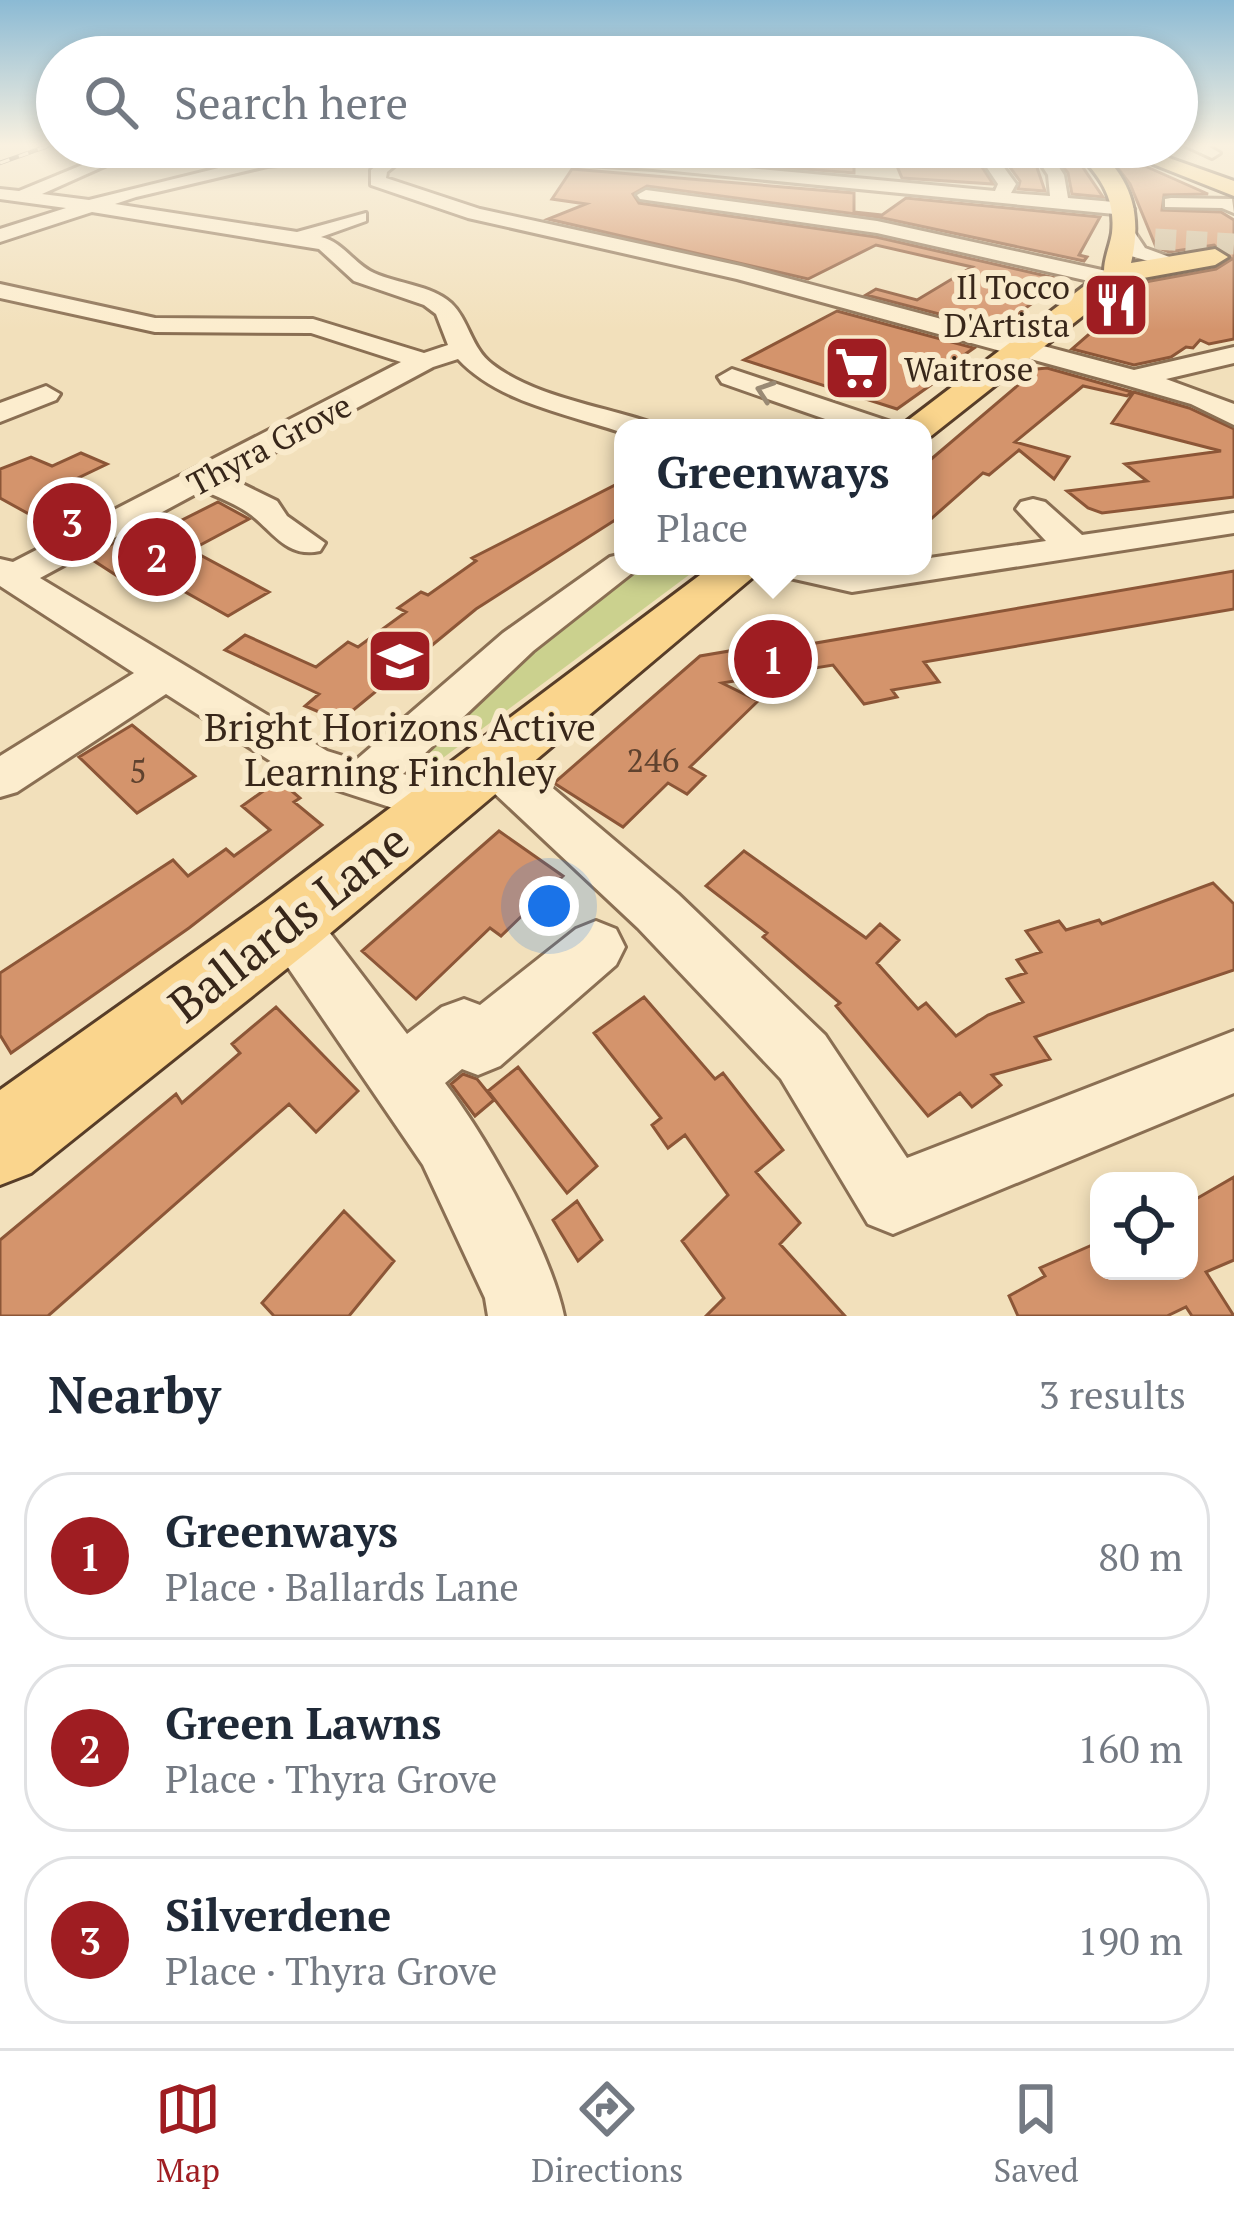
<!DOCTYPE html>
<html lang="en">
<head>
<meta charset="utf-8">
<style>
  :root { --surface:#fff; --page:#f2f2f3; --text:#1f2937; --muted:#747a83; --line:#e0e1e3; --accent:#9f1d22 }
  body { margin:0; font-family:"PT Serif",serif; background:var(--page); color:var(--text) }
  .controls { position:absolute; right:36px; bottom:36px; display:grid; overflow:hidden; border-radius:24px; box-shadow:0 6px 18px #0003 }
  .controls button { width:108px; height:108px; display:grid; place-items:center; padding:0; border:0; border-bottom:3px solid var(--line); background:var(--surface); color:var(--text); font:60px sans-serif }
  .you { position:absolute; left:549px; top:906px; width:42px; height:42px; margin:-30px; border:9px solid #fff; border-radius:50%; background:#1a73e8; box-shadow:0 0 0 18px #1a73e833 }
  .badge { display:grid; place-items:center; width:78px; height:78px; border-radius:50%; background:var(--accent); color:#fff; font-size:39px; font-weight:700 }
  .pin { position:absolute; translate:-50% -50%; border:6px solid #fff; box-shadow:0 3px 12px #0006 }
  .popup { position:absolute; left:614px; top:419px; width:318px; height:156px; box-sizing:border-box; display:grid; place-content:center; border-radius:24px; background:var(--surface); filter:drop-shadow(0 3px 9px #0005); font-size:39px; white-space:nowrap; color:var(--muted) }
  .popup b { font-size:45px; color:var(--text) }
  .popup::after { content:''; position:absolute; left:50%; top:100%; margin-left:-24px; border:24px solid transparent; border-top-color:var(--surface) }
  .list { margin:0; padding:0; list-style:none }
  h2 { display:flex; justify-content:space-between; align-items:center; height:156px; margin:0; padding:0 48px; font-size:51px }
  h2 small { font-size:39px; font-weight:400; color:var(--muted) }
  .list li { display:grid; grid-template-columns:78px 1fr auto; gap:36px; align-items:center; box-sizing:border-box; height:168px; margin:0 24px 24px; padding:0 24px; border:3px solid var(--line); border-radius:48px }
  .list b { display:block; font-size:45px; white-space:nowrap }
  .list p { margin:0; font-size:39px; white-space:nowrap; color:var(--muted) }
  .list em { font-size:39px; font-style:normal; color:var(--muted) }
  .icon { flex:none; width:66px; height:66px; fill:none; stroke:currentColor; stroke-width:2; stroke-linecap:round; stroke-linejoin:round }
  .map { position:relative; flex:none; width:1234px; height:1316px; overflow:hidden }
  .search { position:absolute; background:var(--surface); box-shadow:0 6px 18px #0003; left:36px; right:36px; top:36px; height:132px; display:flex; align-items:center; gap:30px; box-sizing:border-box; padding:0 42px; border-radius:66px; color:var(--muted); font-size:45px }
  .sheet { height:732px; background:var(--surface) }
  nav { display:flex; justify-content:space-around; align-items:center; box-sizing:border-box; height:168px; border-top:3px solid var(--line); background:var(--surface); font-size:33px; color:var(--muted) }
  nav a { display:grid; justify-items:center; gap:6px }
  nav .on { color:var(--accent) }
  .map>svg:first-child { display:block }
  .green { fill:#cbd18e }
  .building { fill:#d4946c; stroke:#8c5637; stroke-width:3 }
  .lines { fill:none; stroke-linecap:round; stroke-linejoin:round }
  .minor-tunnel { stroke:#cdbb9b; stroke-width:21; stroke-dasharray:21 10; stroke-linecap:butt }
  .minor-casing { stroke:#8a6f53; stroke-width:6 }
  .major-casing { stroke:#573d28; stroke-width:6 }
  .minor { fill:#fcedce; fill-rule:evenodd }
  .major { fill:#fad58d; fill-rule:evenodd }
  .rail-casing { stroke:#38271a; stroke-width:4.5 }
  .rail { stroke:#f9eacb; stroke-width:3; stroke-dasharray:10; stroke-linecap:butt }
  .oneway { stroke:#9a8a74 }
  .labels { text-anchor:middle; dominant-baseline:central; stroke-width:12; stroke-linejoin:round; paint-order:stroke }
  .far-poi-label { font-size:33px; fill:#38271a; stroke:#f9eacb; text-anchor:end }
  .far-street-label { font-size:33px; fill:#38271a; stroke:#f9eacb }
  .number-label { font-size:33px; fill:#5f422e }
  .poi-label { font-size:39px; fill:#38271a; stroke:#f9eacb }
  .near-street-label { font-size:48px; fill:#38271a; stroke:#f9eacb }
</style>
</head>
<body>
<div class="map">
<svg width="1234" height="1316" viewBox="0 0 1234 1316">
  <rect width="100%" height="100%" fill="#f2e0bb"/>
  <path class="green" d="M639,566h62l-277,206 -19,-4 56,-63z"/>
  <path class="building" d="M587,147h201l30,5 3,10 33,2v9l-270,-21z
    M889,147h80l24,37 -91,-6z
    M995,147h74l34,50 -31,-3 -4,-21 -18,-22 -17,5 12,35 -27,-2 2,-8z
    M1102,147l106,47 -44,1 -2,15 59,2 13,8v119l-25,5 -9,-4 -7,8 -7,-1 -15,10 -37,8 -62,-16 30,-26 -11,-2 43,-37 82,-15 16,-10 -18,-14 -45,7 -13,-5 -26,-63z
    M572,169l282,24v19l28,3 24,-17 194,19 -21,38 8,2 -3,4 -206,-44 -231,-31 -14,8 6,9 237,34 188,43 -67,49 -131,-34 10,-6 41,11 55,-33 -96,-22 -68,34 -260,-60 38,-15 -34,-5z
    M837,311l137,37 -46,32 7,2 -38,27 -153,-49z
    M1047,368l85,24 -5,4 -44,-10 -68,56 54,15 -15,22 -35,-29 -30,25 -6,-2 -60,53v-60l114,-97z
    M1134,392l55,16 45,21v68l-132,16 -14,-5 -21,-17 80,-10 -22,-17 96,-13 -109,-28z
    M81,453l26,11 -31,15 19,9 -22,11 27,13 -48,25 -17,-9 10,-5 -45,-25v-29l31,-12 21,9z
    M623,481v34l-147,94 -136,112 -35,-15 14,-12 -94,-44 20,-15 71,32 32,-25 10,5 48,-35 -8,-4 23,-16 7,3 48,-34 -4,-3z
    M218,502l31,17 -58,31 78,42 -41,24 -82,-46 -21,11 -37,-24 48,-26 12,6z
    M1234,571v38l-310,53 15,20 -47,8 5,7 -33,7 -31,-39 -111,18 36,18 -68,66 15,9 -18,18 -19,-11 -45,44 -69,-44 146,-127 100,-17 4,6z
    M132,725l63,51 -58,37 -58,-56z
    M279,780l21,18 -6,4 28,23 -133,103 -178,125 -11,-18v-62l173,-113 15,16 38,-27 8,7 36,-26 -28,-24z
    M499,831l64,45 -62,60 -11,-8 -74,71 -54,-48z
    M744,851l122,87 14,-14 19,16 -22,23 41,46 8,-6 30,33 32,-21 35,-13 -16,-23 19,-6 -9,-13 24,-8 -15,-21 33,-10 7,9 33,-10 3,4 111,-41 21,21v66l-199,67 15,22 -58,16 9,10 -29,22 -12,-14 -32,23 -92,-110 4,-3 -77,-66 4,-4 -61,-47z
    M644,997l71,82 8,-6 60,77 -27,22 44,51 -20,21 65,72h-139l18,-18 -42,-57 46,-46 -43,-60 -17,13 -16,-23 9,-7 -67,-85z
    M276,1007l82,84 -42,41 -27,-28 -241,212h-48v-76l176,-146 6,9 58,-50 -8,-9z
    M518,1067l79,99 -30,27 -79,-102z
    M463,1074l14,5 17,21 -19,16 -24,-32z
    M1234,1177v83l-28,12 28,44h-42l-6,-9 -19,9h-149l-9,-20 36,-20 -5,-8 59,-26v29h90v-68z
    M577,1201l25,39 -24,21 -25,-41z
    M344,1211l50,50 -45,55h-75l-12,-13z"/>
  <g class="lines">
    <path class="minor-tunnel" d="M1155,239l79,5"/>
    <g class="minor-casing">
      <path id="minor" d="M1186,146h22l12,7 -8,5z
        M126,147h21l-105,47 47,6 178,-44 106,-9 280,12 342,32 3,-7 -25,-37h16l27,37 -5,9 39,3 -2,-21 -11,-17 14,-3 13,20 4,23 57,5 9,6 -9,6 -472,-46 -244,-15 -22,18 -1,6 94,31 261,57 393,104 100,-23v16l-68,16 68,25v21l-43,-21 -69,-20 -385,-105 -269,-61 -97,-33v-15l17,-15 -121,11 -131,31 -21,7 182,28 69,-19v8l-45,16c22,5 33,27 53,36 24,11 57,12 77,30 18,17 20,45 41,61 41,32 108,42 157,58l4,6h-30v5c-55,-19 -124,-30 -165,-74l-25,8 -205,110 49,24 10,15 38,27 -5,8c-35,8 -49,-23 -73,-39 -13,-9 -30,-15 -44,-22l-163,88 287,173 29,9 147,-127 107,-76 13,-3v12h18l-108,85 -130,123 54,16 7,14 -7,14 -18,5 -145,-47 -128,-82 -149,98 -17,5v-41l134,-83 -134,-87v-27l13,3 388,-200 -90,-29 -156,-1 -155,-34v-14l155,34 158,1 111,34 24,-8 -12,-31 -12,-9 -70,-24 -35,-32 -227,-37 -92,30v-13l66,-21 -66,-9v-10l19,2z
        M646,190l231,31 234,51 11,7 -11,7 -234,-53 -237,-34 -3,-4z
        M1171,198l61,1 2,14 -12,-5 -57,-1v-8z
        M1121,233h14l10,15 38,14 -11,6 -41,-12 -13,-19z
        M732,369l159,53 4,6h-44l-129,-45 -4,-6z
        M46,386l14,8 -4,6 -56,22v-19z
        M1033,499l12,3 37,33 152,-22v20l-382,59 -80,-18 -6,-8 86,4 71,-4v-7l123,-18 -30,-32 5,-7z
        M493,746l17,6 168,142 147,141 82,123 327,-127v62l-341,141 -25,-10 -87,-145 -143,-151 -162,-152 -7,-12 7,-12z
        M290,900l20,7 97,127 35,-27 22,-8 16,6 96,-76 20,-8 20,8 9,18 -9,18 -116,101 -22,9 -16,-6 -17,14c42,55 105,166 119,233h-76l-3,-18 -62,-133 -153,-224 -8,-17 8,-17z"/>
    </g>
    <g class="major-casing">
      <path id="major" d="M1073,147h22c38,33 47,69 36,116l84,-14 13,8 -13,8 -88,16 -196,155 -8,2v-10h-25l206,-157c0,-13 6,-25 8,-38 4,-39 -15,-59 -39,-86z
        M1110,147h28l96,34v15z
        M712,566h54l-451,380 -284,227 -31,12v-95l265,-188z"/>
    </g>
    <use href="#minor" class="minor"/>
    <use href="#major" class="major"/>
    <g class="rail-casing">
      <path id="rail" d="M0,163l48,-17"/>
    </g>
    <use href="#rail" class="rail"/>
  </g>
  <defs><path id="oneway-chevron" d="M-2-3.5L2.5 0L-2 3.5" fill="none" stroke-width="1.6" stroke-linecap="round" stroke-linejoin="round" transform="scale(3)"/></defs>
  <use class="oneway" href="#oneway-chevron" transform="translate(765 391) rotate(-161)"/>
  <linearGradient id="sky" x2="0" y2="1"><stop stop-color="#8bbad4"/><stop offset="0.44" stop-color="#f9f1e0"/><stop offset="1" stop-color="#f9f1e0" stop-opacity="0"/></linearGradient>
  <rect width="1234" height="330" fill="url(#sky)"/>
  <defs>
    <g id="restaurant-square" transform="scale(3.45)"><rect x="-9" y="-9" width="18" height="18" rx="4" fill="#9f1d22" stroke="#f9eacb"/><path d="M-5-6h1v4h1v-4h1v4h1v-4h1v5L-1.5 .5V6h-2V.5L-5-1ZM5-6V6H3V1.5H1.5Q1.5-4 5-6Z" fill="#fff"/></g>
    <g id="supermarket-square" transform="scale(3.45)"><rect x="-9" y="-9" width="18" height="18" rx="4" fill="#9f1d22" stroke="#f9eacb"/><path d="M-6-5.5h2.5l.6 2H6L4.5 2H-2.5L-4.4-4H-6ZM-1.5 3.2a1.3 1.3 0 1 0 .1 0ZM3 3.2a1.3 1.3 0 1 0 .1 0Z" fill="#fff"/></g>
    <g id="school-square" transform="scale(3.45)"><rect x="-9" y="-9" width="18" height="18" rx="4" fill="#9f1d22" stroke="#f9eacb"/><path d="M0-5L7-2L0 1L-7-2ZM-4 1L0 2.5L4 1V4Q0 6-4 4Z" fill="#fff"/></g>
  </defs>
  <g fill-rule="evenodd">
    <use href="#restaurant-square" x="1116" y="305"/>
    <use href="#supermarket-square" x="857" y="368"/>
    <use href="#school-square" x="400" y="661"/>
  </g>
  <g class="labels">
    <g class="far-poi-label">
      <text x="1070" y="286">Il Tocco<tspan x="1070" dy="38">D'Artista</tspan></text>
      <text x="904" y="368" text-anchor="start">Waitrose</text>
    </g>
    <g class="far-street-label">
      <text transform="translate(269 444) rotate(-28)">Thyra Grove</text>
    </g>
    <g class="number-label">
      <text x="653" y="759">246</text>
      <text x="138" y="770">5</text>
    </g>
    <g class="poi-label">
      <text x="400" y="726">Bright Horizons Active<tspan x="400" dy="45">Learning Finchley</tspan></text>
    </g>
    <g class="near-street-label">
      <text transform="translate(288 922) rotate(-38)">Ballards Lane</text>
    </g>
  </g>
</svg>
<div class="controls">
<button><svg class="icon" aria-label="locate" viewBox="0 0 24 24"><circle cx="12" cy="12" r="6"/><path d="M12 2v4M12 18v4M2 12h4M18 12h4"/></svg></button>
</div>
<div class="you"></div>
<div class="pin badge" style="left:773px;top:659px">1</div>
<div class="popup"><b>Greenways</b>Place</div>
<div class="pin badge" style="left:157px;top:557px">2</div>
<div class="pin badge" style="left:72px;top:522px">3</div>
<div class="search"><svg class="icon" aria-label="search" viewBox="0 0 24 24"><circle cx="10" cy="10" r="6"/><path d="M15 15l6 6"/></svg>Search here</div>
</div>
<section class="sheet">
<h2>Nearby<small>3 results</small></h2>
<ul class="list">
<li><span class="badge">1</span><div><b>Greenways</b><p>Place · Ballards Lane</p></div><em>80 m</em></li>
<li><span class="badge">2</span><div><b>Green Lawns</b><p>Place · Thyra Grove</p></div><em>160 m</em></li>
<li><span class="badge">3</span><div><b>Silverdene</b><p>Place · Thyra Grove</p></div><em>190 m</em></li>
</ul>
</section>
<nav>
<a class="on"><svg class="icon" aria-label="map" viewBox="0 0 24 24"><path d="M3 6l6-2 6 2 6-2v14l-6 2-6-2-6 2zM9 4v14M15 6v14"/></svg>Map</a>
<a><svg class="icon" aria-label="directions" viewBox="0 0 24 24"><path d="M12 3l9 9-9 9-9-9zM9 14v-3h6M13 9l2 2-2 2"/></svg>Directions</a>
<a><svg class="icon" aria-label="saved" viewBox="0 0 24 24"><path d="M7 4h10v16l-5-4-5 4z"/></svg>Saved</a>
</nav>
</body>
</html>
